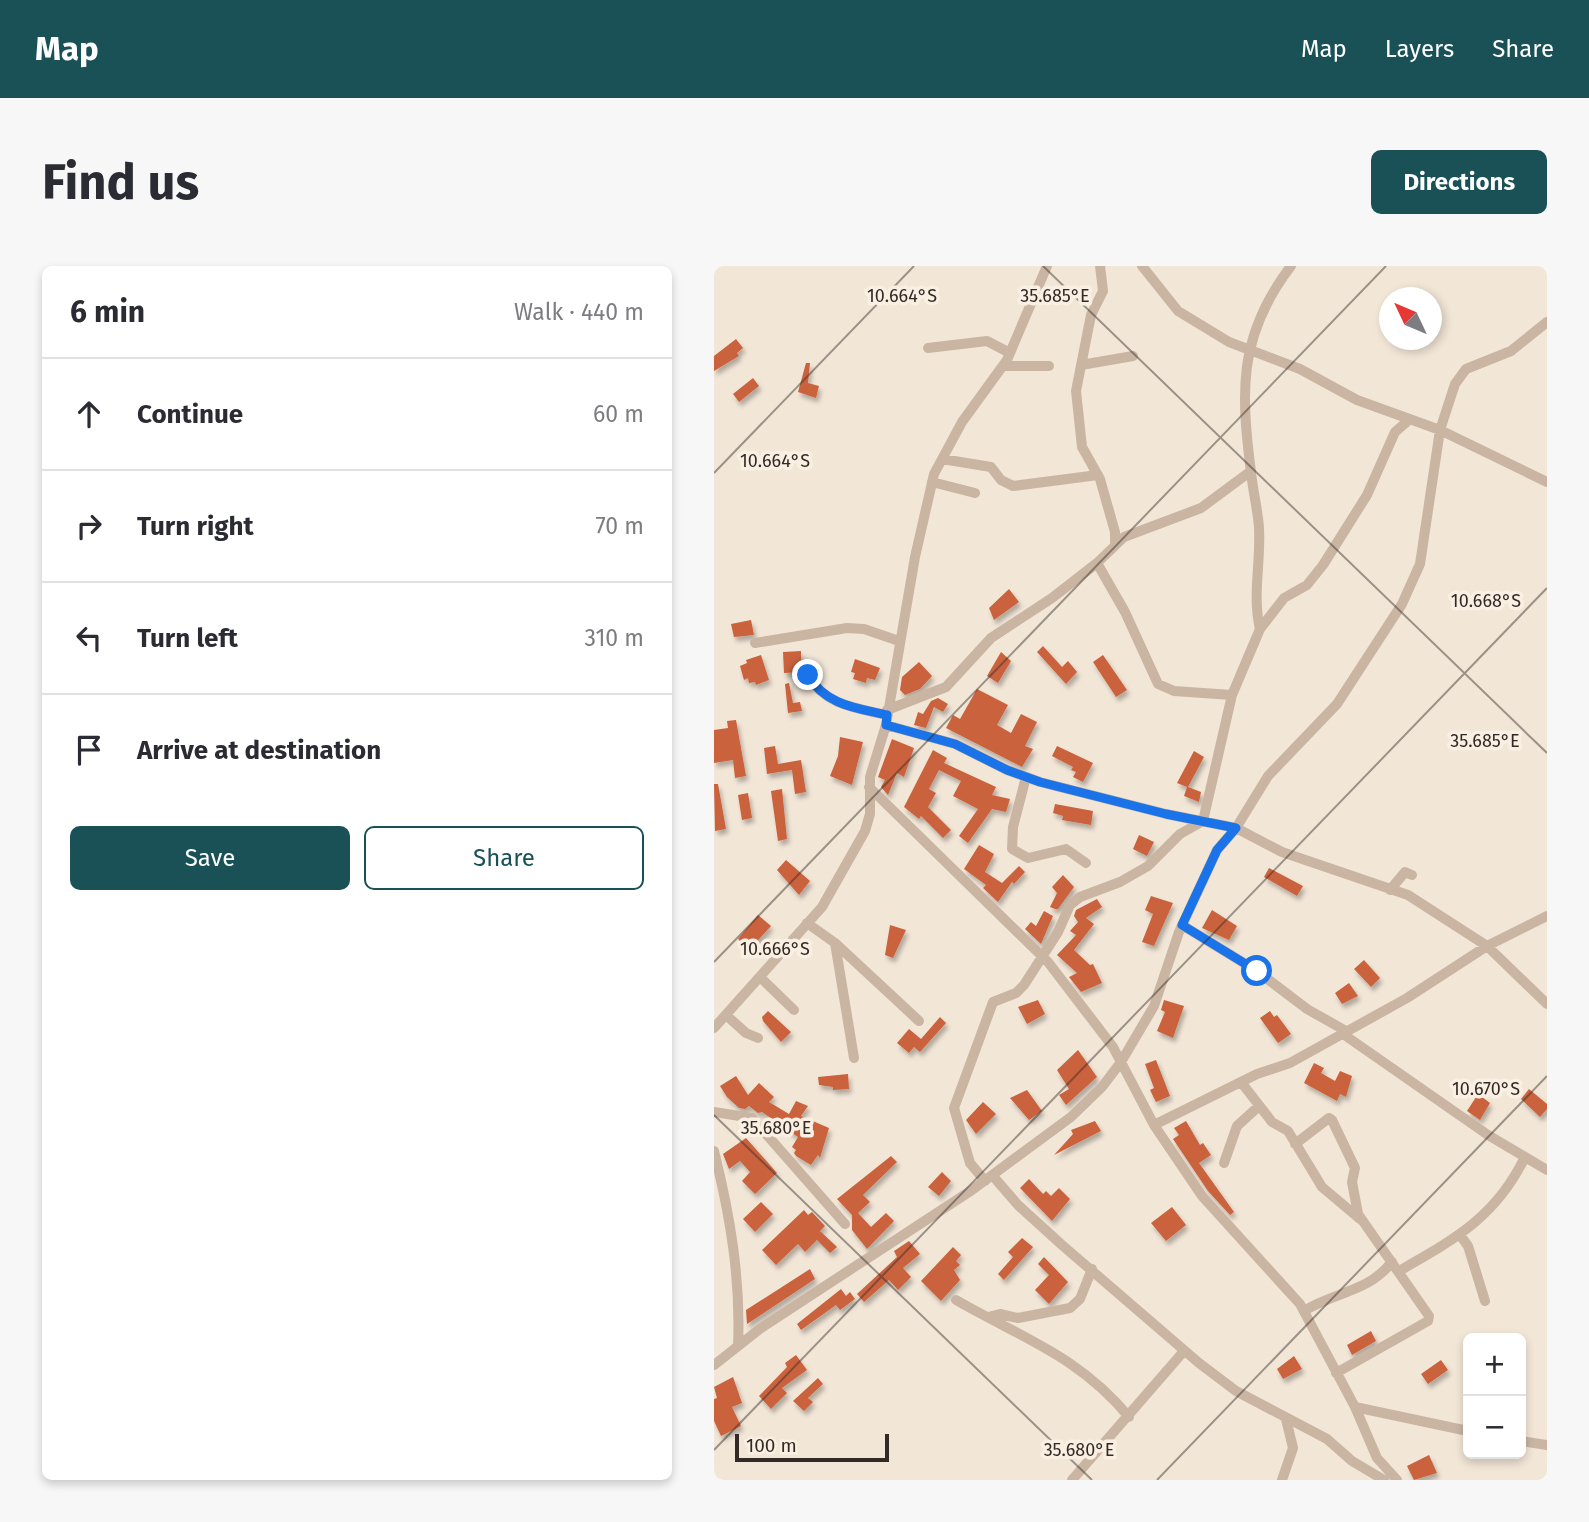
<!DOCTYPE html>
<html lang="en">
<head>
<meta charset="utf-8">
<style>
  :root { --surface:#fff; --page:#f7f7f7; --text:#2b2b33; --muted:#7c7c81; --line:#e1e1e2; --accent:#1a5157 }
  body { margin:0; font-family:"Fira Sans",sans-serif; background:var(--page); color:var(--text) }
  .controls { position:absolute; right:21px; bottom:21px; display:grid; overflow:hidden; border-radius:10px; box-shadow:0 4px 10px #0003 }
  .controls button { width:63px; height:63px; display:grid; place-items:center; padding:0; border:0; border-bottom:2px solid var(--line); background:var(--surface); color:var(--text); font:35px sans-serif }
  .compass { position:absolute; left:665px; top:21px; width:63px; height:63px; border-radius:50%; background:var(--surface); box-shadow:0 4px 10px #0003; rotate:314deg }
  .scale { position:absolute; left:21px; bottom:18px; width:154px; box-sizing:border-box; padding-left:7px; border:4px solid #342a25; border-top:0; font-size:19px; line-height:24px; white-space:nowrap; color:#342a25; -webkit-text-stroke:5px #f9f0e3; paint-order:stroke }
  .stop { position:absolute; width:21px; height:21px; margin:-16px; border:5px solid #1a73e8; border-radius:50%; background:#fff }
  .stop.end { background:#1a73e8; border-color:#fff; box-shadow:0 2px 7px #0008 }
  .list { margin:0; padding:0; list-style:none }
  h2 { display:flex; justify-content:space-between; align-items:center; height:91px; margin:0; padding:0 28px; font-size:30px }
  h2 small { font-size:23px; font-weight:400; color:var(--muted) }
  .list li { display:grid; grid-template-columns:46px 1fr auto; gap:21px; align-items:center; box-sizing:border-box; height:112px; padding:0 28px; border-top:2px solid var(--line) }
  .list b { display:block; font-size:26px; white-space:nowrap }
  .list em { font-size:23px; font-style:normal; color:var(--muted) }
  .actions { display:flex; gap:14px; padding:21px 28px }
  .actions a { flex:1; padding:16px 0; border:2px solid var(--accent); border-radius:10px; text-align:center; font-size:24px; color:var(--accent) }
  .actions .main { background:var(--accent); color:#fff }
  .icon { flex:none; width:38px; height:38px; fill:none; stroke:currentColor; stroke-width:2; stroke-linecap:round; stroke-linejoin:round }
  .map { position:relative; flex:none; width:833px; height:1214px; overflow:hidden; border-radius:10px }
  header { display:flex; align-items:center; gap:42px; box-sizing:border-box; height:98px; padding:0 35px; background:var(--accent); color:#fff }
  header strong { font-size:33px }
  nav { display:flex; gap:38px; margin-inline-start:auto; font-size:24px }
  .intro { display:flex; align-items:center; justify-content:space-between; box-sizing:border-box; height:168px; padding:0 42px }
  h1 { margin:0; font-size:49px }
  .button { padding:18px 32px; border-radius:10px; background:var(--accent); color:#fff; font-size:24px; font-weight:700 }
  main { display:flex; gap:42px; padding:0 42px }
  aside { flex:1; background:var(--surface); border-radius:10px; box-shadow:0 4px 10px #0003 }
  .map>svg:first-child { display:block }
  .building { fill:#ca623c; filter:url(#shadow) }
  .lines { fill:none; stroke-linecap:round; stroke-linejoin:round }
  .minor { stroke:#cab5a3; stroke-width:10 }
  .route { stroke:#1a73e8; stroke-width:9 }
  .ticks { fill:none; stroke:#342a25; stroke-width:2; stroke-opacity:0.45 }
  .ticks-label { font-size:18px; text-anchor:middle; fill:#342a25; stroke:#f9f0e3; stroke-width:7; stroke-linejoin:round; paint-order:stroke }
</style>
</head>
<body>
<header>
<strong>Map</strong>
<nav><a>Map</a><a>Layers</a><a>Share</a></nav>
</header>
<div class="intro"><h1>Find us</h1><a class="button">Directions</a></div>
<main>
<aside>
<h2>6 min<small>Walk · 440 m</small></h2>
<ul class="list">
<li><svg class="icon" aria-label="ahead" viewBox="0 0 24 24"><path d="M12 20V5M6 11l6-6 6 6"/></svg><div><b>Continue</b></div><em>60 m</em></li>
<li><svg class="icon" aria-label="right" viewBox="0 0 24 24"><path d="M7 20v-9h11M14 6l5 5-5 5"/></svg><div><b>Turn right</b></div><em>70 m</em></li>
<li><svg class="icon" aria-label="left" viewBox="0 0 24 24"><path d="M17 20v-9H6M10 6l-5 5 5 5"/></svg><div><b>Turn left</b></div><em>310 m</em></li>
<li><svg class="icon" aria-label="arrive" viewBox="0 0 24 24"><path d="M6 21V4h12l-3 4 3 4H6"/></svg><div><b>Arrive at destination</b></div></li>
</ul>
<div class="actions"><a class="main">Save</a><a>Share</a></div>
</aside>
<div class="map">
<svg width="833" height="1214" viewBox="0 0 833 1214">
  <defs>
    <filter id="shadow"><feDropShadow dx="2.5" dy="4.5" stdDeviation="2" flood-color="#0004"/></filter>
  </defs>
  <rect width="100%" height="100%" fill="#f2e6d7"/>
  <path class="building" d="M22,73l7,9 -6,5 2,3 -25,15v-15z
    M92,97h4l-2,20 11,3 -3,12 -18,-6z
    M39,112l6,8 -20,16 -6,-8z
    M295,323l10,13 -25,18 -5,-12z
    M37,354l3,15 -20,2 -3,-13z
    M329,380l19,21 6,-6 9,11 -11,12 -29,-32z
    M87,385v21l-17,1 -1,-21z
    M287,386l10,9 -13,22 -11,-7z
    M47,389l8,25 -13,5 -1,-3 -6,1 -1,-5 -4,2 -4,-14 7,-3 -1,-3z
    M389,389l24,35 -11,7 -23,-35z
    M141,393l25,9 -5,12 -8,-2 -1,5 -13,-4 2,-6 -4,-1z
    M205,396l13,14 -12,13 -15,6 -5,-5 2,-13z
    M75,417l4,20 7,-1 2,9 -14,2 -3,-29z
    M263,423l31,16 -11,20 14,8 10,-19 16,8 -12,24 8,3 -11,18 -76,-39 7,-13 7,4z
    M224,432l10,6 -5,8 -9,-5 -8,21 -12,-3 4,-13 5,2 8,-13z
    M22,454l10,56 -11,2 -2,-18 -19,3v-33l14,-2 -1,-7z
    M126,471l23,5 -11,43 -22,-9 8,-20z
    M178,473l22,9 -10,29 -7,-4 -9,22 -7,-8 4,-7 -7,-3z
    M61,480l3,18 23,-4 5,32 -11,2 -3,-24 -25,4 -3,-26z
    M343,480l36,17 -10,19 -10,-5 3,-5 -5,-2 2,-3 -21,-11z
    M219,484l14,8 -3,5 52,24 -4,8 18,4 -4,13 -14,-3 -24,34 -9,-7 19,-27 -25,-13 8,-15 -22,-11 -10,19 7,4 -8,14 23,23 -8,8 -22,-22 -2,3 -15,-12z
    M480,485l10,6 -16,30 13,5 -2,10 -15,-6 3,-9 -10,-4z
    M0,518h4l8,45 -11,2z
    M68,523l5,50 -9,2 -7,-50z
    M34,527l4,25 -10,2 -4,-25z
    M341,538l38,7 -2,14 -29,-5 1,-4 -10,-3z
    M425,569l15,7 -7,14 -14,-7z
    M265,579l15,9 -9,18 17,11 17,-17 6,6 -11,12 -2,-2 -14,20 -15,-14 3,-3 -22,-16z
    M72,594l24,21 -11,14 -22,-25z
    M555,602l34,18 -6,10 -33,-19z
    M349,609l11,12 -16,22h-3l-5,-2 7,-14 -5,-6z
    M437,630l22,7 -19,43 -12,-4 11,-28 -8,-4z
    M383,633l5,8 -16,11 8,6 -20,26 16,15 3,-1 9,19 -21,9 -12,-15 8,-4 -20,-18 19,-20 -6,-4 8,-9 -4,-6 2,-6z
    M498,644l25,16 -8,14 -27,-12z
    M330,645l9,5 -12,28 -16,-15 6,-7 5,4z
    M44,649l13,11 -22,24 -11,-11z
    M176,659l16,5 -13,28 -8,-3z
    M650,694l16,18 -9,9 -17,-18z
    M635,717l9,13 -16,8 -7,-11z
    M324,734l7,14 -18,10 -9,-17z
    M450,734l20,6 -11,32 -16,-7 8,-19 -4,-2z
    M54,745l23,21 -10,10 -18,-21 -1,-4z
    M556,745l4,6 3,-2 14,19 -13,9 -18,-25z
    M226,751l6,6 -26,29 -6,-5 -5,6 -12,-10 12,-14 12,10z
    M364,784l19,27 -31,28 -7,-10 10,-6 -12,-19z
    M442,794l14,36 -14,6 -6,-12 4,-2 -9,-24z
    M600,797l10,5 -3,5 14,8 5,-10 12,5 -6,21 -6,-3 -3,7 -33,-18z
    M134,808l1,15 -16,1v-3l-14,-2 -1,-8z
    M22,810l12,19 11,-12 15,14 -5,5 20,12 7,-13 12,5 -7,10 28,12 -9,30 -2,-3 -7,10 -15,-9 -2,-3 2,-3 -4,-3 6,-10 -36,-25 -4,1 -9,-7 -4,3 -6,-1 -12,-11 -7,-11z
    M815,823l18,15v5l-7,8 -19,-18z
    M313,824l15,21 -13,9 -19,-22z
    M764,828l12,9 -10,17 -13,-9z
    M269,836l13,12 -20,20 -10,-14z
    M381,855l6,10 -47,24 19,-21 -2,-4z
    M472,855l14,24 3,-2 8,12 -12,8 35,49 -4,3 -22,-24 -35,-52 6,-4 -5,-7z
    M32,872l31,35 -22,21 -13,-13 8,-9 -10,-11 -11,8 -6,-15z
    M177,890l6,6 -34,33 7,7 -12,11 13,14 15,-14 8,8 -27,28 -15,-19v-15l-15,-16z
    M228,906l9,9 -12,15 -11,-9z
    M315,913l14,15 3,-3 5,5 8,-8 11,11 -18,22 -32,-33z
    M47,936l12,12 -18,18 -12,-13z
    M458,941l14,18 -20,16 -15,-18z
    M90,944l4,5 4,-3 13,14 -5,5 17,16 -7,6 -13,-13 -12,12 -7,-8 -22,21 -14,-15z
    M308,972l11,9 -29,33 -6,-6 15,-17 -5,-5z
    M195,975l11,13 -17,14 8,9 -13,13 -9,-10 -25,22 -7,-8 40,-37 -3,-6z
    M239,981l8,8 -5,6 4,4 -6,5 6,10 -19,21 -20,-20z
    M330,991l24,25 -19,22 -14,-14 14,-15 -11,-11z
    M96,1003l5,10 -68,45 -1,-14z
    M127,1023l5,7 4,-4 5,7 -15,11 -4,-5 -35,25 -4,-6z
    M657,1065l5,10 -24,14 -5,-10z
    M82,1089l11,15 -25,18 5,5 -16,16 -12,-13 28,-29 -2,-4z
    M580,1090l8,13 -19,10 -6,-10z
    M727,1094l7,10 -20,14 -7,-10z
    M19,1111l9,26 -10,4 9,19 -20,10 -7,-15v-22l3,-1 -3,-11z
    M104,1112l5,6 -15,14 5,4 -9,9 -11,-10z
    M715,1189l8,18 -23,7 -7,-14z"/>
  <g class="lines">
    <path class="minor" d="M386,0l3,25 -12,24 -15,76 6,56 18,32 15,53v12
      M428,0l36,45 51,31 71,27 57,31 83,30 107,52
      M214,82l59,-7 23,12
      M367,99l52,-9
      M289,100h46
      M228,193l49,8 10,13 12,6 85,-11
      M218,216l43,11
      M383,297l28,49 33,72 16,7 58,4
      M546,363c-8,-34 1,-66 -1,-101 -1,-16 -5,-32 -7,-48 -11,-85 -16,-142 39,-214
      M41,377l92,-15 17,1 35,12
      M94,409c16,30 48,33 79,40
      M173,444l59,-23 45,-49 61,-40 45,-35 27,-26 77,-29 50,-37
      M172,459l69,19 52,26 33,12 126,32 70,14 46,24 126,43 79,51 60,58
      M312,511l-13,50 -1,22 16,9 38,-9 20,14
      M155,521l179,175 65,85 41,78 48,71 98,108 55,103 22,51 20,22
      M676,624l15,-18 7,3
      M93,657l28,20 84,78
      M468,659l75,46 50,38 39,22
      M121,677l19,115
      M47,712l33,32
      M12,749l20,18 12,5
      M0,762l108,-121 43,-76 5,-17v-37l16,-52 29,-168 19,-83 28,-52 45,-62 40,-94
      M629,768l145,101 59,35
      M527,816l31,40 16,9 34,56 38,32
      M0,846l38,6 93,106
      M440,859l103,-51 33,-11 117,-65 80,-52 60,-30
      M581,878l34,-26 3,2 23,48 -3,14 6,32 71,102 -1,5 -92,52
      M0,885c16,64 27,128 24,195
      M510,897l13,-37 22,-20
      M278,909l26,30 44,40 137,118 37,28 91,48 25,22 32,19
      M271,915l-15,-18 -16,-55 39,-106 23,-9 8,-8 34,-53 12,-27 10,-8 40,-15 28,-16 32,-32 23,-13 29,-126 28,-66 24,-31 23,-13 16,-20 44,-70 28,-63 15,-13
      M746,969l8,11 17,55
      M685,1005c56,-32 97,-54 126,-114
      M242,1034c66,38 123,56 173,117
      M590,1045c32,-20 63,-18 88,-49
      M274,1051l12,-3 18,4 52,-10 10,-9 12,-30
      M0,1099l47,-37 211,-138 99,-73 31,-30 19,-25 33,-56 25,-74 38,-82 19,-22 32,-52 69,-72 65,-100 18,-40 20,-134 15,-46 11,-15 45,-18 36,-29
      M641,1141l113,24
      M807,1175l26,4
      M358,1214l112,-129
      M568,1214l11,-32 -7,-29"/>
  </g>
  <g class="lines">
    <path class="route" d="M94,409c17,30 48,33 79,40l-1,10 69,19 52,26 33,12 126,32 70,14 -19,22 -35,75 75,46"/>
  </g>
  <path class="ticks" d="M329,0l504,487M0,207l200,-207M0,696l672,-696M0,849l378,365M0,1184l833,-862M443,1214l390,-404"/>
  <g class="ticks-label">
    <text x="341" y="36">35.685°E</text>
    <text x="188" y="36">10.664°S</text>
    <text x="61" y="201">10.664°S</text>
    <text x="772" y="341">10.668°S</text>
    <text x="771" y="481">35.685°E</text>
    <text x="61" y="689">10.666°S</text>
    <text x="772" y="829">10.670°S</text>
    <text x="62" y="868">35.680°E</text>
    <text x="365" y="1190">35.680°E</text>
  </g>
</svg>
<div class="controls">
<button>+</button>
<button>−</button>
</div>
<svg class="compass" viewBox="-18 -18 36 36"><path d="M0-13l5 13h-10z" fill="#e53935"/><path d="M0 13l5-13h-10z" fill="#7c7c81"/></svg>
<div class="scale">100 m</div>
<div class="stop" style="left:543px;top:705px"></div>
<div class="stop end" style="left:94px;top:409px"></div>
</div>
</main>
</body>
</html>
